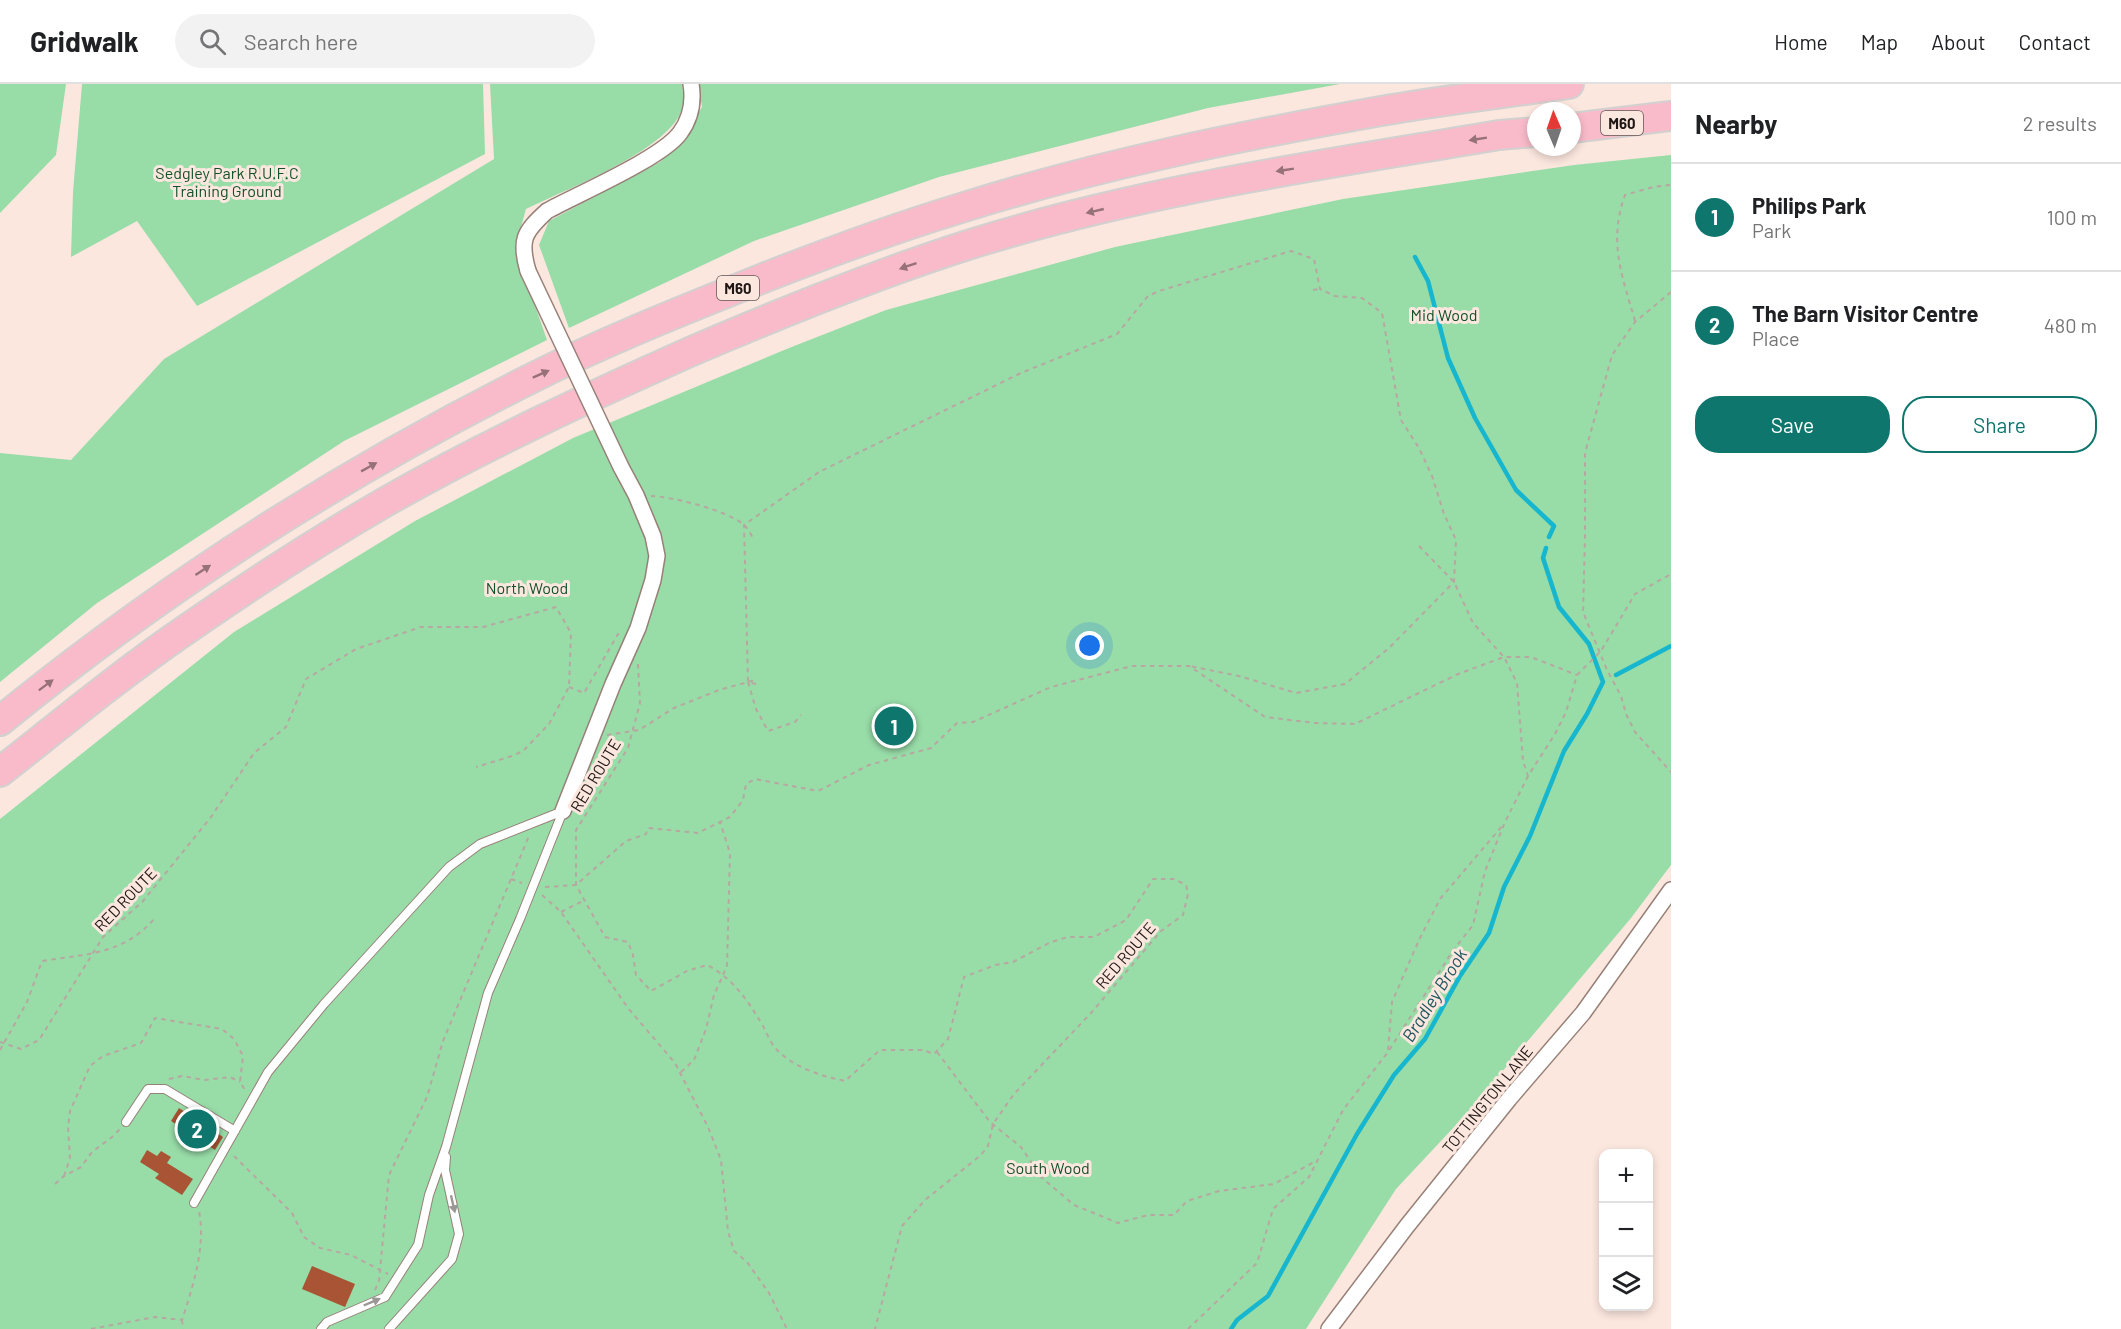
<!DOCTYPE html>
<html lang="en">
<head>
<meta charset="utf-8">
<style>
  :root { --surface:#fff; --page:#f2f2f2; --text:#202124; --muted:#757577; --line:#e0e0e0; --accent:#0f766e }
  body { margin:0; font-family:Barlow,sans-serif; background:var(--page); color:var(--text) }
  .controls { position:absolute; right:18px; bottom:18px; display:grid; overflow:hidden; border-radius:12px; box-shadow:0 3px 9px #0003 }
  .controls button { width:54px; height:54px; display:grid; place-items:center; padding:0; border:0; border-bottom:2px solid var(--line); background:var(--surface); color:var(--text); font:30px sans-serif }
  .compass { position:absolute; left:1527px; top:18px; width:54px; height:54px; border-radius:50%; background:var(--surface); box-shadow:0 3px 9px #0003; rotate:358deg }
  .you { position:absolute; left:1090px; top:562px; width:21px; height:21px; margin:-15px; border:4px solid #fff; border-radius:50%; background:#1a73e8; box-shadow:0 0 0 9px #1a73e833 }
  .badge { display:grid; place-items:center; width:39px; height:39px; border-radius:50%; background:var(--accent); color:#fff; font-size:20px; font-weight:700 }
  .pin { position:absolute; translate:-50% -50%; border:3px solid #fff; box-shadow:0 2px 6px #0006 }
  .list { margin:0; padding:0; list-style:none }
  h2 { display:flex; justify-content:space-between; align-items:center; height:78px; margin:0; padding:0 24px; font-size:26px }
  h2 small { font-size:20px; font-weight:400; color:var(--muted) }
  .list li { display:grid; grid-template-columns:39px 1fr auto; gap:18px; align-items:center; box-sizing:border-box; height:108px; padding:0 24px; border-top:2px solid var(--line) }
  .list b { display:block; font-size:22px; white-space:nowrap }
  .list p { margin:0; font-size:20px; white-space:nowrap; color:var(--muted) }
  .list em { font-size:20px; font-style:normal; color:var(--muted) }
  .actions { display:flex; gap:12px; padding:18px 24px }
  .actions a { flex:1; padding:14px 0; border:2px solid var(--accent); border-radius:24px; text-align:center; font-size:21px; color:var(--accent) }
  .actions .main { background:var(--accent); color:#fff }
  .icon { flex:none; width:33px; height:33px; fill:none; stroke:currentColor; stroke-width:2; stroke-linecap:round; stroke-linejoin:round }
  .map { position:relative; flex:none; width:1671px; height:1245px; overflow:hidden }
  header { display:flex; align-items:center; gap:36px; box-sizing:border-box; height:84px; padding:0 30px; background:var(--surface); border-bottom:2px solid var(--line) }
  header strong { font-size:28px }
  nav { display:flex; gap:33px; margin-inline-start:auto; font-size:21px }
  .search { width:420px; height:54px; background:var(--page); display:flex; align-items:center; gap:15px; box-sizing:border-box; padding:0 21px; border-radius:33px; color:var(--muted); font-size:22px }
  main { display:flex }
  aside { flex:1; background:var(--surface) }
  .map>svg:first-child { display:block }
  .green { fill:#98dca8 }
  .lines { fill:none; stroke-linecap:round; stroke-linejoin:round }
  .stream { stroke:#17b6cf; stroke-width:4.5 }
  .building { fill:#a95434 }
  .lane-casing { stroke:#978078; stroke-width:10 }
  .street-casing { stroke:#978078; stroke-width:18 }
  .highway-casing { stroke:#d2d1d0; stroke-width:32 }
  .path { stroke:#b8a7a0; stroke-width:2; stroke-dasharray:4.5 4.5; stroke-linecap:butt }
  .lane { stroke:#fff; stroke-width:8 }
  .street { stroke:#fff; stroke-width:15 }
  .highway { stroke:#f9bbca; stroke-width:28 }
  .street-bridge-casing { stroke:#978078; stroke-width:18; stroke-linecap:butt }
  .street-bridge { stroke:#fff; stroke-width:15 }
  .oneway { fill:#977178 }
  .oneway2 { fill:#9a9795 }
  .labels { text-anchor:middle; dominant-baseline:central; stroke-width:6; stroke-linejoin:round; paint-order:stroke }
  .shield { fill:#fce7df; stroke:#615551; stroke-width:1.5 }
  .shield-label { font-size:15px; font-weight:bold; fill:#1f1714 }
  .park-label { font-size:16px; fill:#125029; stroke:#fce7df }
  .street-label { font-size:16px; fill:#1f1714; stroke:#fce7df }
  .water-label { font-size:18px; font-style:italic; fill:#1a545e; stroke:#fce7df }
</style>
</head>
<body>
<header>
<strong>Gridwalk</strong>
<div class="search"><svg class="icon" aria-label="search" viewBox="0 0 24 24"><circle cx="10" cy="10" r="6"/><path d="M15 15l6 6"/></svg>Search here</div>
<nav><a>Home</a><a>Map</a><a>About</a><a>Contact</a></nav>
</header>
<main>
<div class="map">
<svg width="1671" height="1245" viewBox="0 0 1671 1245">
  <rect width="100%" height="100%" fill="#fce7df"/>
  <path class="green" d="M0,0h66l-10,71 -56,58z
    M82,0h401l2,70 -288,152 -60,-85 -66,36 2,-65z
    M490,0h192c1,9 3,19 -1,28 -16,39 -116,78 -155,97l-11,39 32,92 -203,101 -247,162 -97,79v-229l71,7 93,-101 330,-200z
    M698,0h642l-132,24 -269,69 -185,64 -185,87 -30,-83 10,-24 111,-59 25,-27 17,-28z
    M1671,71v710l-40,53 -161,192 -74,79 -90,140h-1306v-510l234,-187 181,-111 158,-83 216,-90 97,-38 229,-63 228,-48 231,-34z"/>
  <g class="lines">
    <path class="stream" d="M1415,173l13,24 20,77 27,60 41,72 38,36 -5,11
      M1546,464l-3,10 16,49 30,37 14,38
      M1616,591l55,-29
      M1231,1245l6,-9 31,-24 89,-162 37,-59 31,-36 35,-63 29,-43 15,-46 26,-51 34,-85 23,-37 16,-32"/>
  </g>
  <path class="building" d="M179,1024l44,29 -8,13 -44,-29z
    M147,1066l10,6 4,-5 10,6 -4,6 26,16 -11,16 -27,-17 4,-4 -19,-12z
    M312,1182l43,18 -10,23 -43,-18z"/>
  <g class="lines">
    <g class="lane-casing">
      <path id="lane" d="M126,1038l22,-33h17l70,42
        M194,1119l74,-131 56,-68 125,-137 31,-23 83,-33
        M321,1245l6,-7 58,-25 33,-52 11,-50 17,-48 42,-154 32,-74 43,-108
        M389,1245l63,-70 7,-25 -14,-64 1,-13"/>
    </g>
    <g class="street-casing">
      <path id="street" d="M528,187c-9,-31 -4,-39 19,-60 31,-17 115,-53 133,-78 11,-15 14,-31 11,-49
        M563,727l50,-127 25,-56 15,-48 4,-24 -4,-20 -17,-41 -15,-28
        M1329,1245l78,-103 102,-127 74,-86 88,-123"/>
    </g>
    <g class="highway-casing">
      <path id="highway" d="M1572,44l99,-12
        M0,637c163,-133 341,-247 528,-341 77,-39 158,-71 238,-103 64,-25 129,-49 195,-69 137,-43 279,-72 420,-97 63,-11 126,-18 188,-27
        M0,688c61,-48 120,-97 184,-141 66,-46 134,-90 203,-130 98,-56 202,-104 305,-150 91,-39 184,-77 279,-107 172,-54 351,-79 528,-109l37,-3"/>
    </g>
    <path class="path" d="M1313,206l7,-1
      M1671,208l-36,30 -23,33 -27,98v84l-2,75 24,58 14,26 5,18 9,18 36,40
      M1635,237c-13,-46 -27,-79 -10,-126l28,-8 18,-2
      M651,412c23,1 74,14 92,28 5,4 8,11 11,16
      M1419,462l35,36 19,41 31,34h27l46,18
      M638,580l2,39 -12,45 -52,82v55l29,52 23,5 5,13 3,20 15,16 36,-20 20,-6c27,14 41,36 56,61 4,8 8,18 14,24 18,18 44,26 68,31l35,-31h43l11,4 14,-15 16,-62 31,-12 18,-3 38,-20 17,-5h26l32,-17 27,-41h21l12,6 2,9 -5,21 -22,16 -70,82 -77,81 -21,30 -5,22 -7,9 -56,45 -23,26 -27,103
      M748,598l8,27 12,22 27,-9 6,-7
      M756,600l-8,-2 -4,-157 75,-53 202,-99 96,-39 31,-38 11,-5 132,-40 23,8 6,30 15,7 27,2 20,15 19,107 18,28 13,28 12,38 12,26 -2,42 -65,66 -44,36 -49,9 -57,-17 -50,-10
      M569,603l15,6 34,-59 1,1
      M607,651l32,-5 35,-22 45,-18 36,-10
      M588,705l17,-7
      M511,795l11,4
      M545,803l31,-2 50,-44 20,-7 2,-6 50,5 32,-16 13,-17 3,-16 9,-5 63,12 51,-26 62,-17 26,-25 16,-1 78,-35 81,-21h57l76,51 50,6 40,1 103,-50 46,-17 13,26 6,78 5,15
      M542,811l19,17 67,96 47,55 33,64 13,33 7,71 6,20 13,11 22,31 18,36
      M561,828l24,-12
      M0,958l21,7 18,-9 64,-103 40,-36 68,-84 43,-64 32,-26 20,-48 50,-30 65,-22h62l73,-20 15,26 -2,54 -20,37 -26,27 -11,5 -36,11
      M0,966l27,-48 15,-41c43,-7 81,-6 112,-42
      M1388,966l4,-48 27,-62 21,-41 63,-74
      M937,968l53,70 31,25 20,30 33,28 44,18 30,-8h26l13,-14 32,-10 55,-7 42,-23
      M681,988l13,-12 12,-31 8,-34 13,-29 3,-113 -10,-31
      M169,995l13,-3 22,4 26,-3 10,5
      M234,1072l58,57 12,24 16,11 31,7 37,19
      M64,1092l6,-18 -2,-31 2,-16 20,-45 13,-10 38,-13 14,-25 67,11 12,10 9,17 -3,26 5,8
      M55,1100l9,-8 17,-9 11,-15 20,-15 8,-8
      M375,1206l4,-9 10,-106 38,-78 16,-56 86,-205
      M182,1236l1,9
      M91,1245l64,-12 27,3c11,-34 24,-73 17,-109
      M1188,1245l69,-66 16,-54 36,-32 34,-67 45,-58 64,-100 21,-27 12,-54 20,-49 23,-46 27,-42 11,-22 11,-37 24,-24 34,-57 36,-20"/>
    <use href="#lane" class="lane"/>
    <use href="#street" class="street"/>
    <use href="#highway" class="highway"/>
    <g class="street-bridge-casing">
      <path id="street-bridge" d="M528,187l93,196"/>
    </g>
    <use href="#street-bridge" class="street-bridge"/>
  </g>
  <defs><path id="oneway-solid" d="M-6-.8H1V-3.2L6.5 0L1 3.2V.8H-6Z" transform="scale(1.5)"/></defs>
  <g class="oneway">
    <use href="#oneway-solid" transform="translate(1478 55) rotate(171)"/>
    <use href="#oneway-solid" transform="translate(1285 86) rotate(171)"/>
    <use href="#oneway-solid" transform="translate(1095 127) rotate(167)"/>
    <use href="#oneway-solid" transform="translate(908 182) rotate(161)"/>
    <use href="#oneway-solid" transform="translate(541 290) rotate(-24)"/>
    <use href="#oneway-solid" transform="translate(369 383) rotate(-29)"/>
    <use href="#oneway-solid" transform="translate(203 486) rotate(-33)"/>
    <use href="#oneway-solid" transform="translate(46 601) rotate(-37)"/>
  </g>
  <g class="oneway2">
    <use href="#oneway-solid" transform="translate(453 1120) rotate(77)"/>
    <use href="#oneway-solid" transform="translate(372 1218) rotate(-23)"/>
  </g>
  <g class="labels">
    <g class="shield">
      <rect x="1601" y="27" width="42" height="24" rx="4.5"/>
      <rect x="717" y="192" width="42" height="24" rx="4.5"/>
    </g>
    <g class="shield-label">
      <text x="1622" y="39">M60</text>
      <text x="738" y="204">M60</text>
    </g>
    <g class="park-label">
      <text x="227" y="88">Sedgley Park R.U.F.C<tspan x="227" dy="18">Training Ground</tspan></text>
      <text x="1444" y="230">Mid Wood</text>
      <text x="527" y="503">North Wood</text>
      <text x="1048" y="1083">South Wood</text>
    </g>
    <g class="street-label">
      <text transform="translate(595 691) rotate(-59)">RED ROUTE</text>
      <text transform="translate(125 815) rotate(-46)">RED ROUTE</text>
      <text transform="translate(1125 871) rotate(-49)">RED ROUTE</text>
      <text transform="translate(1487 1015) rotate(-51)">TOTTINGTON LANE</text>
    </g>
    <g class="water-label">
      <text transform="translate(1434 911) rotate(-58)">Bradley Brook</text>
    </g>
  </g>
</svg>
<div class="controls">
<button>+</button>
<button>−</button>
<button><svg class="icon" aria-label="layers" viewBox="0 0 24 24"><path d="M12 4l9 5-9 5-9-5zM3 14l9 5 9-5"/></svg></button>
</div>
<svg class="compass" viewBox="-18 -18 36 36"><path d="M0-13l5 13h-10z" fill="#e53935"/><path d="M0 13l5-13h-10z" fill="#757577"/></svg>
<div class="you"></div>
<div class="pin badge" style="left:894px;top:642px">1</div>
<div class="pin badge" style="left:197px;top:1045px">2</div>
</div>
<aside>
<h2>Nearby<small>2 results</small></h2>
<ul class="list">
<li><span class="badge">1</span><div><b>Philips Park</b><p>Park</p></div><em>100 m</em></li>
<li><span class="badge">2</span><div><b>The Barn Visitor Centre</b><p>Place</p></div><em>480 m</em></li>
</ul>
<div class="actions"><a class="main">Save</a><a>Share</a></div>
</aside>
</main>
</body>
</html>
